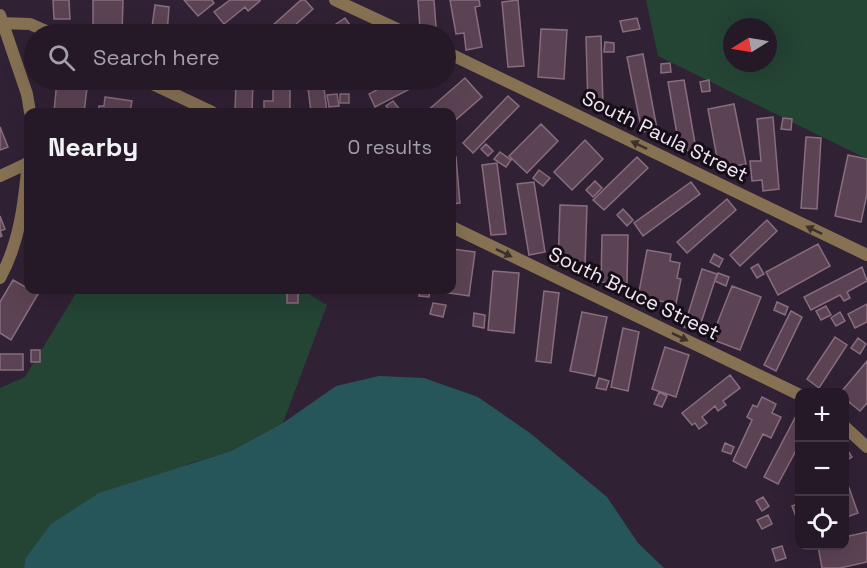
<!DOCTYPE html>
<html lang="en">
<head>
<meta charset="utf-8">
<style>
  :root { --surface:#251928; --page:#312634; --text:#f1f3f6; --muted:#a3a0a8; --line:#423845 }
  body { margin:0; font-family:"Space Grotesk",sans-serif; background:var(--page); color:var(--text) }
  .controls { position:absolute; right:18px; bottom:18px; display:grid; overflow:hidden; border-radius:12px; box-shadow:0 6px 24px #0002 }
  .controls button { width:54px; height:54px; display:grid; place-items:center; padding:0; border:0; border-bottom:2px solid var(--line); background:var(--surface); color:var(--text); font:30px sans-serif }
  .compass { position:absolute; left:723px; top:18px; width:54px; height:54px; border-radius:50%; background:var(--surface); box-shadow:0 6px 24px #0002; rotate:259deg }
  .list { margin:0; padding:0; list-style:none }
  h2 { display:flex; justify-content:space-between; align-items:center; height:78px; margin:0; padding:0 24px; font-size:26px }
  h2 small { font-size:20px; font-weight:400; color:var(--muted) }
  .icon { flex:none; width:33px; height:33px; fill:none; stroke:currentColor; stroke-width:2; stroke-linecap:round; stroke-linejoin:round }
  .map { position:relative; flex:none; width:867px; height:568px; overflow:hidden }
  .search { position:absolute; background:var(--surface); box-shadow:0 6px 24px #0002; left:24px; top:24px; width:432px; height:66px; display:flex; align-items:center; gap:15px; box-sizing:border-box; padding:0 21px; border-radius:33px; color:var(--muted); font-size:22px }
  .panel { position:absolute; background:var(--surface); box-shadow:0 6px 24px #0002; left:24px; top:108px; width:432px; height:186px; border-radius:12px }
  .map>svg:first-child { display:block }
  .green { fill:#244434; fill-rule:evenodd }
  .water { fill:#26565a }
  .building { fill:#5c4353; stroke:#886d7e; stroke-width:1.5 }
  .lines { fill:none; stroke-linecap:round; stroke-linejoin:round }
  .minor { stroke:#867153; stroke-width:12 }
  .oneway { fill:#3d312c }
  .labels { text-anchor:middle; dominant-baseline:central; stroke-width:6; stroke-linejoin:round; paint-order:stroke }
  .street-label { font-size:20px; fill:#f1e7f4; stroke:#150e17 }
</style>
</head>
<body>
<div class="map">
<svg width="867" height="568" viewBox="0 0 867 568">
  <rect width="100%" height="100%" fill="#312135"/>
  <path class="green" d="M646,0h221v159l-209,-103zM732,27h36v36h-36z
    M78,290h224l25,15 -44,118 -52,28 -43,13 -163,95 -1,9h-24v-180l25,-11z"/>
  <path class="water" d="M379,376l45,2 54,19 52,36 77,64 31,46 26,25h-640l1,-9 26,-35 48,-31 132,-42 52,-28 53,-37z"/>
  <path class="building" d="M53,0h16l1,19h-16z
    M93,0h30l-1,34h-29z
    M184,0h28l2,3 -16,13z
    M230,0h30v1l-12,10 -3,-4 -21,17 -10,-12z
    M301,0h4l8,9 -28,25h-22z
    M418,0h16l2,27 -16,1z
    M450,0h29l1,6 -5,1 7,40 -16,3 -2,-17 -8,1z
    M518,0l6,66 -16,1 -6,-65z
    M155,5l14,2 -2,27h-16z
    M345,18l11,16h-35z
    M637,18l3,11 -17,3 -3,-11z
    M181,26h32v8h-32z
    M232,26l8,7 -1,1 -14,-1z
    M541,29l26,1 -3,49 -26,-2z
    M601,36l2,71h-15l-2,-70z
    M605,42l9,1v9h-10z
    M643,54l14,75 -15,3 -15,-75z
    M670,63l1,9 -10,1v-9z
    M465,78l17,19 -30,26v-11h-26z
    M57,80h31l-4,32h-30z
    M236,80h17l-1,32h-17z
    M273,80h17v32h-26v-11h9z
    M307,80h16l4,32h-16z
    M340,80h15l-11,6z
    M395,80h32l-52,27 -6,-13z
    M684,80l12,69 -16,3 -12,-70z
    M709,80l1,11 -8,1 -2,-10z
    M337,94l2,12 -10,1 -2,-12z
    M340,94h9v9h-9z
    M508,96l11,10 -46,47 -10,-10z
    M105,97l27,4 -2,11h-32l1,-6h5z
    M393,101l7,9 -2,2h-7l-5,-6z
    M734,104l12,60 -27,5 -11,-60z
    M773,117l6,72 -16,2 -1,-11 -10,1 -2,-20h11l-4,-42z
    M783,118l9,1 -1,11 -10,-1z
    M541,124l17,17 -31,32 -18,-17z
    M0,127l8,20 -8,3z
    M806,137l15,1 -4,71 -16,-1z
    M585,140l18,19 -31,31 -18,-18z
    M486,144l7,7 -5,5 -7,-7z
    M500,152l11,8 -5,7 -12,-8z
    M848,155l19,4v35l-6,28 -26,-6z
    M452,157h4l4,46 -8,1z
    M637,157l11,11 -44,42 -11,-10z
    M497,163l9,71 -15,1 -9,-70z
    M539,170l11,8 -7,8 -10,-8z
    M595,181l7,7 -9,9 -7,-7z
    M534,182l11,70 -16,3 -12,-71z
    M691,182l9,12 -57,42 -9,-13z
    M727,199l9,11 -49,43 -10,-11z
    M560,205l27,1 -2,60 -27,-1z
    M623,209l10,11 -6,6 -10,-11z
    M0,216l5,13 -5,2 2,5 -2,1z
    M767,220l10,11 -37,35 -10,-11z
    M602,235h26l-1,48 -26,-1z
    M818,244l12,22 -52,29 -12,-23z
    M452,249l23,3 -6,44 -26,-4v-2h9z
    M647,250l24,4 -1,7 10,2 -3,15 4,1 -5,25 -38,-7z
    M714,254l9,5 -4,8 -9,-5z
    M758,264l6,10 -7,4 -6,-10z
    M862,267l5,14 -20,11 3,6 -6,3 -4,-6 -29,15 -7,-13z
    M702,269l15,5 -19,58 -14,-5z
    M493,271l26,2 -5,60 -26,-3z
    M718,273l11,4 -3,9 -11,-5z
    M13,280l25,14 -27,46 -11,-7v-31z
    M732,286l29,11 -21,53 -29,-11z
    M420,290h10l-1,7 -10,-1z
    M544,291l15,2 -8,70 -15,-2z
    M287,293h11v10h-11z
    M777,302l11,5 -3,8 -11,-5z
    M433,303l13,2 -3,12 -13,-3z
    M867,304v18l-12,6 -7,-14z
    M826,306l5,9 -10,5 -5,-9z
    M791,311l11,6 -26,54 -12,-6z
    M582,312l25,5 -12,59 -25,-5z
    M840,312l5,9 -9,5 -5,-8z
    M474,313l11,2 -1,13 -11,-2z
    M623,328l16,4 -11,59 -17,-4z
    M835,337l12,8 -28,43 -12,-9z
    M858,338l8,6 -6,10 -9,-6z
    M665,347l24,8 -13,42 -24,-8z
    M31,350h9v12h-9z
    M0,354h23v16h-23z
    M867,361v42l-7,8 -16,-13v-6h-3z
    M730,375l10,13 -17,13 3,4 -8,6 -3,-5 -13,11 5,6 -8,6 -4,-6 -3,2 -10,-12z
    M599,378l10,3 -3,9 -10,-2z
    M659,392l8,4 -5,11 -8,-3z
    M762,397l14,7 -4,9 9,4 -10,21 -8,-4 -17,34 -13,-7 19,-41 -5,-3 6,-12 4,2z
    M797,414l3,1v28l-22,41 -14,-7z
    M725,443l9,4 -3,7 -9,-3z
    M844,445l8,12 -8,5z
    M848,485l10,28 -14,5v-31z
    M763,497l6,9 -7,5 -6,-10z
    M800,503v24l-8,-21z
    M768,515l4,9 -10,5 -5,-9z
    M867,532v30l-27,6h-18l-4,-22h26v-9z
    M782,546l4,12 -10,3 -4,-12z"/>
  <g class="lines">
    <path class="minor" d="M335,0l73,34
      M0,15l27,79 3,18
      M0,23l30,1 23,10
      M446,52l421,203
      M144,80l68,32
      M0,176l28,-13
      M452,227l348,168
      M0,278c20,-36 24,-76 28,-116
      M844,426l23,21"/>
  </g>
  <defs><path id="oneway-solid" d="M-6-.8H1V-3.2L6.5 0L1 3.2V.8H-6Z" transform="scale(1.5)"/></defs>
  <g class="oneway">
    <use href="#oneway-solid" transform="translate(639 145) rotate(-154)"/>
    <use href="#oneway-solid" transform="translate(814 230) rotate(-154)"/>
    <use href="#oneway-solid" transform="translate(504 253) rotate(26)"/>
    <use href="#oneway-solid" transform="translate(680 337) rotate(26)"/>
  </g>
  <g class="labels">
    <g class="street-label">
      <text transform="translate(665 136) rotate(26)">South Paula Street</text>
      <text transform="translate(634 293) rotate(26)">South Bruce Street</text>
    </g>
  </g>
</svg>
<div class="controls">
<button>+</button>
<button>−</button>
<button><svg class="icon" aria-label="locate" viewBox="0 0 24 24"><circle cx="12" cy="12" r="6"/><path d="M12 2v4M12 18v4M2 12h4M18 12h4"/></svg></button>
</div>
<svg class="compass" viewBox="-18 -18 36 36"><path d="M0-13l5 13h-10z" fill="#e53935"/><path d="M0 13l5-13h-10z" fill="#a3a0a8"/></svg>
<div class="search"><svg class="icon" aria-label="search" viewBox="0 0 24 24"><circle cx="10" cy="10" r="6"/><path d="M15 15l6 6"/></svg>Search here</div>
<section class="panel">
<h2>Nearby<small>0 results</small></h2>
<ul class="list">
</ul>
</section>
</div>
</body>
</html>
